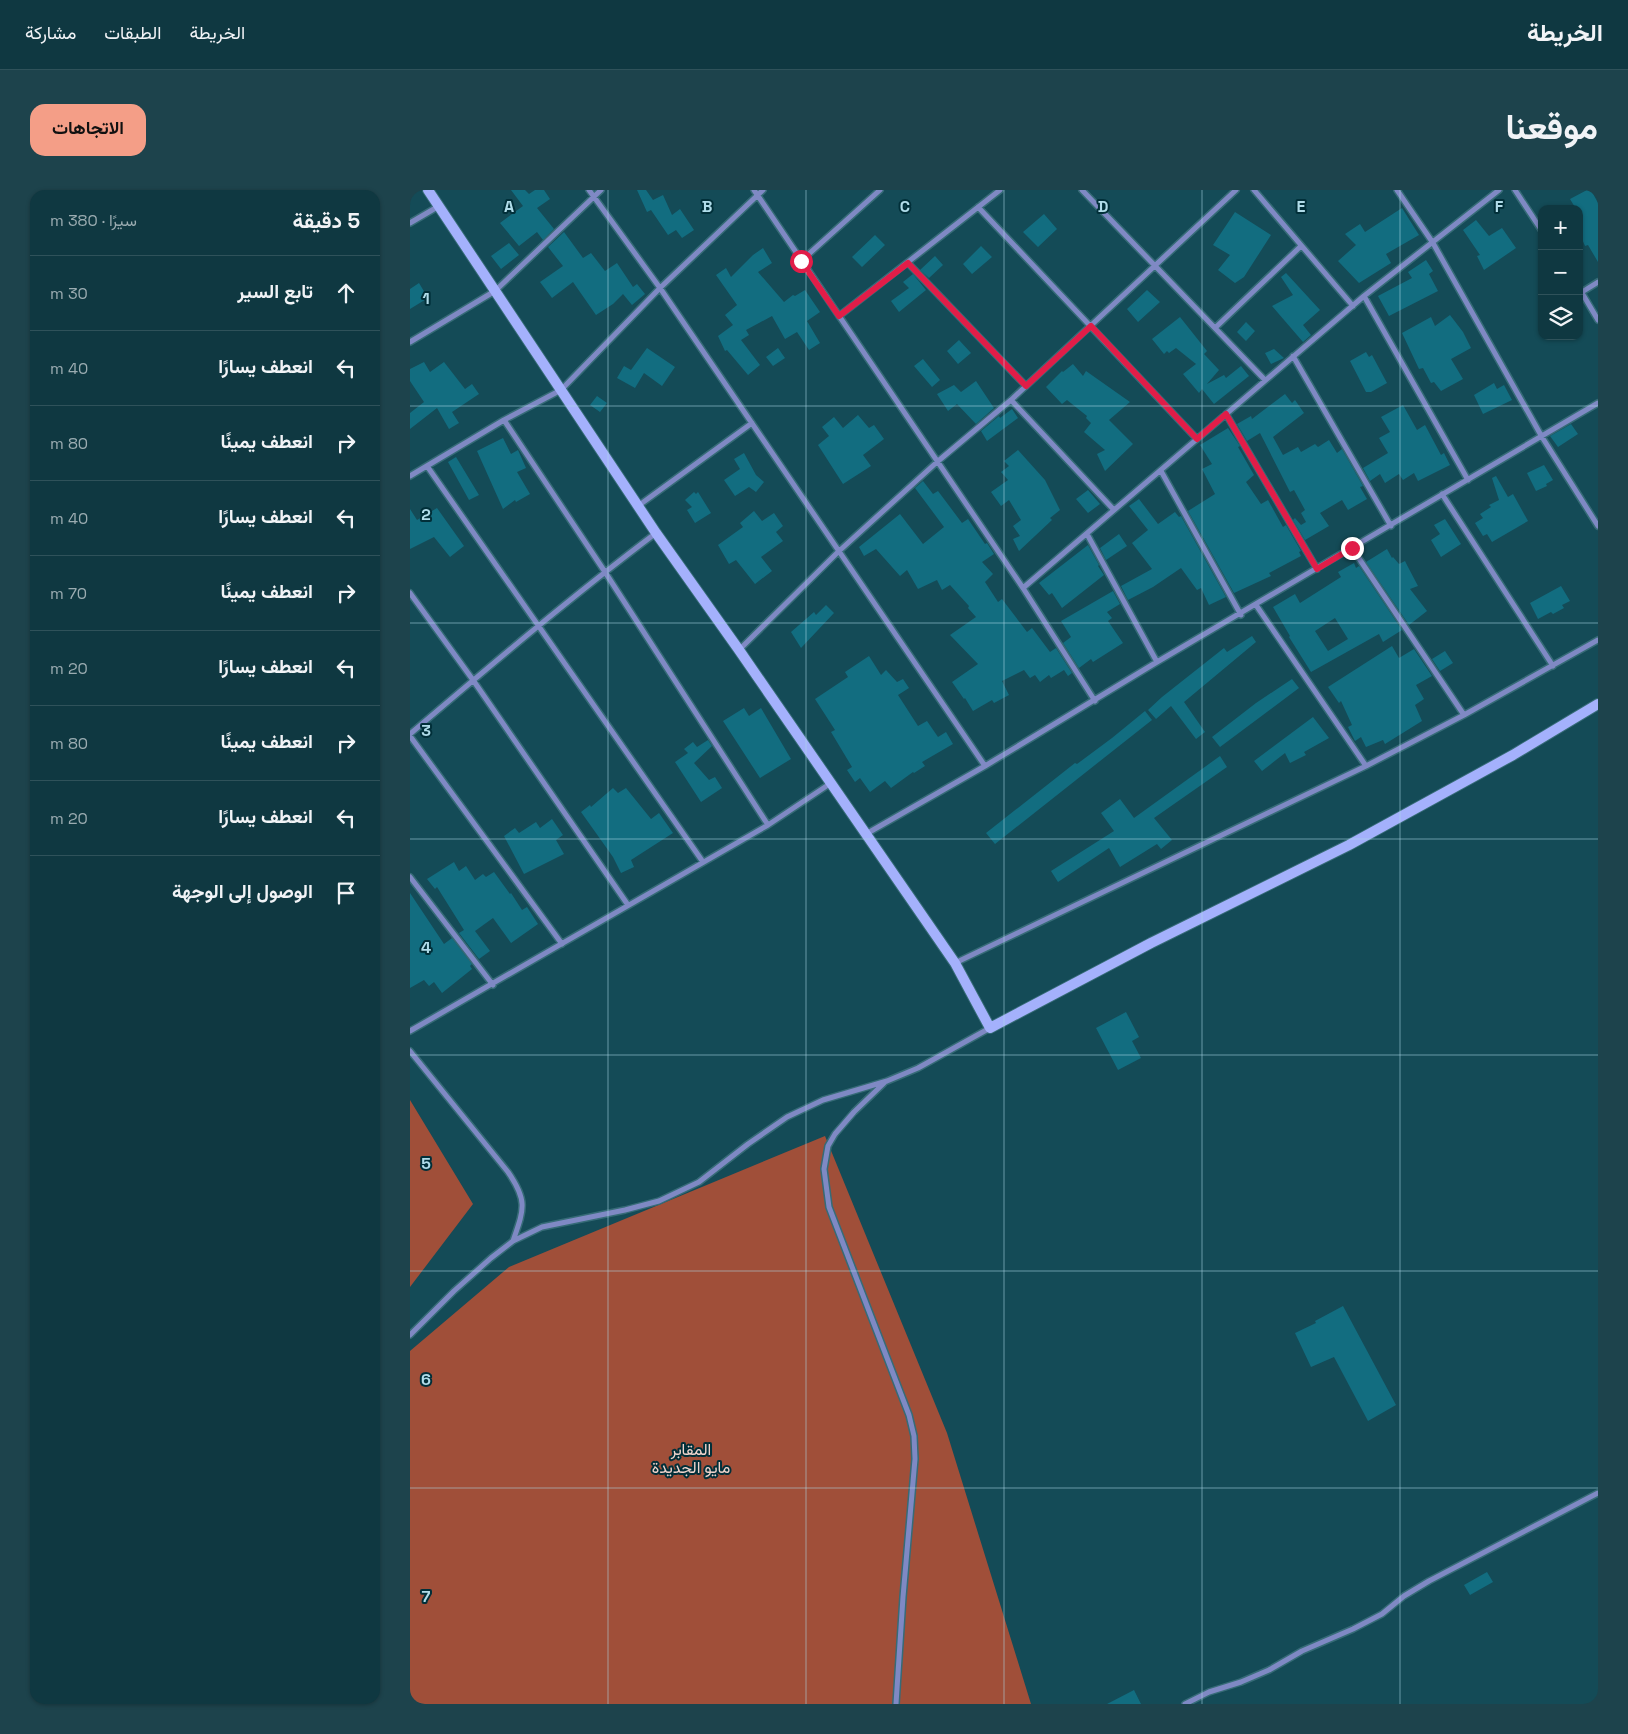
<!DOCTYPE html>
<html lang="ar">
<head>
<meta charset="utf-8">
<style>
  :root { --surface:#0f3841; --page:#1d434c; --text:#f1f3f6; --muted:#9bacb1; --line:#2f525a; --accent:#f49e87 }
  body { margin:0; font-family:"Space Grotesk",Vazirmatn,sans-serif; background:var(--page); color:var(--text); direction:rtl }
  .controls { position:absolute; right:15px; top:15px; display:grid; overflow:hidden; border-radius:10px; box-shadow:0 1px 4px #0004 }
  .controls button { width:45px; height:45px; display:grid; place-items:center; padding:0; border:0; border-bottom:1px solid var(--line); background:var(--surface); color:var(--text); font:25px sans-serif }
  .stop { position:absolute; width:15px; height:15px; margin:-11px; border:4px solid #e11d48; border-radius:50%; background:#fff }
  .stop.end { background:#e11d48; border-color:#fff; box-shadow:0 1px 5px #0008 }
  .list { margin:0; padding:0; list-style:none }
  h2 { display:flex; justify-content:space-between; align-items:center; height:65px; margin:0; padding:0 20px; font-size:21px }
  h2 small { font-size:16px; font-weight:400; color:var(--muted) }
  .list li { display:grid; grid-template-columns:32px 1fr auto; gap:15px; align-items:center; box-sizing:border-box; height:75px; padding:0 20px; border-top:1px solid var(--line) }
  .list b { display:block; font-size:19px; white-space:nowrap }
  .list em { font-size:16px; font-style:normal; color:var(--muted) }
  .icon { flex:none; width:28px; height:28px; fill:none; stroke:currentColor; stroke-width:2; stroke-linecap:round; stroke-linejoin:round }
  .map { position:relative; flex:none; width:1188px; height:1514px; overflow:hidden; direction:ltr; border-radius:15px }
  header { display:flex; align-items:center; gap:30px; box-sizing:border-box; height:70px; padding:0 25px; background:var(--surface); border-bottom:1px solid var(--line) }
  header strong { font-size:24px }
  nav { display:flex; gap:28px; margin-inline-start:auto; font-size:18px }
  .intro { display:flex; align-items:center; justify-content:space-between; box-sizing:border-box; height:120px; padding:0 30px }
  h1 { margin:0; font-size:35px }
  .button { padding:12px 22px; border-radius:15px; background:var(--accent); color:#111; font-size:18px; font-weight:700 }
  main { display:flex; gap:30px; padding:0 30px }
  aside { flex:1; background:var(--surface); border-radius:15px; box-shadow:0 1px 4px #0004 }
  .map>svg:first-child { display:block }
  .green { fill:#a04f39 }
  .building { fill:#126d80; fill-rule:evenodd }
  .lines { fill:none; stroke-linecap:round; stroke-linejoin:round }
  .street-casing { stroke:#366b77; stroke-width:8 }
  .secondary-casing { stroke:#366b77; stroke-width:12 }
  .street { stroke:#7f89c4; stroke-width:5 }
  .secondary { stroke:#a4b1fc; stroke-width:10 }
  .route { stroke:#e11d48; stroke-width:6 }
  .grid { fill:none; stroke:#b0dce9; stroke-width:1; stroke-opacity:0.55 }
  .labels { text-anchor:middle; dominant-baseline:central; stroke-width:4; stroke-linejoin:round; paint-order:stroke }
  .park-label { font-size:16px; fill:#f1d5cd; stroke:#012f39 }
  .grid-label { font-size:16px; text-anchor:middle; font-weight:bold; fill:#b0dce9; stroke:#012f39; stroke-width:4; stroke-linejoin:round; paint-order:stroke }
</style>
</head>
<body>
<header>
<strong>الخريطة</strong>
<nav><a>الخريطة</a><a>الطبقات</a><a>مشاركة</a></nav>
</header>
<div class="intro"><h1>موقعنا</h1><a class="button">الاتجاهات</a></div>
<main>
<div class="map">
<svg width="1188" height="1514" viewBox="0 0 1188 1514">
  <rect width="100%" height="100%" fill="#144b57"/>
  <path class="green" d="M0,910l63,104 -63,83z
    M415,946l122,297 84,271h-621v-353l99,-84z"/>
  <path class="building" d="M101,0h14l4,4 6,-4h9l6,9 -13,9 17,21 -11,11 -6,-8 -18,14 -19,-23 23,-17z
    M227,0h9l7,10 10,-5 9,20 8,-6 14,21 -12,8 -6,-8 -8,5 -17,-25 -4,2z
    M1177,0h4l7,13v59l-10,-17 -3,1 -6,-14v-23h-3l-6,-10z
    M992,18l17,27 -33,19 5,9 -32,20 -21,-22 18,-16 -11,-11 15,-10 5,8z
    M825,22l36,23 -27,42 -9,6 -17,-13 12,-15 -17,-10z
    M634,24l13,15 -19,18 -15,-15z
    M1066,30l13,16 13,-8 14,20 -32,22 -7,-14 3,-1 -17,-25z
    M154,42l19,26 8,-5 14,18 12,-8 16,24 4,-3 8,10 -13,11 -9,-11 -10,10 -17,11 -23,-33 -21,16 -12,-16 23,-16 -15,-19z
    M465,45l10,10 -23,22 -10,-10z
    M99,53l10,12 -18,14 -10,-13z
    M571,56l11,11 -20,17 -9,-10z
    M353,58l9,15 -14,9 26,30 9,-7 2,1 10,-6 15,22 -13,9 13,22 -11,7 -12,-18 -12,7 -13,-23 -26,14 3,5 -8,5 19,25 -12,10 -21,-25 -2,1 -7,-15 15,-11 -8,-10 12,-10 -21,-30 10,-7 5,9 22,-22z
    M525,66l8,9 -14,13 -9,-8z
    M1016,70l7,11 -4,3 9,17 -49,25 -11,-20 34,-18 -4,-6z
    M876,83l34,37 -17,15 8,10 -8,7 -31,-36 21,-11 -12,-18z
    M503,84l13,16 -27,22 -8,-11 18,-13 -6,-6z
    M9,93l9,15 -18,11v-20z
    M737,100l13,12 -22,20 -11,-13z
    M1040,125l13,17 8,16 -20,11 12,20 -22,12 -7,-9 -3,1 -8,-15 -4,1 -17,-36 29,-16 4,9z
    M770,127l27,34 -3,3 15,16 -12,14 17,-9 2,3 15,-12 8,10 -35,28 -12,-15 -3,4 -16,-19 13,-10 -20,-16 -7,5 -2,-2 -3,3 -12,-15z
    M836,132l9,9 -9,10 -9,-9z
    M549,150l12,13 -13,11 -11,-13z
    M237,158l28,19 -13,19 -18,-13 -9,15 -18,-10 7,-12 7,4z
    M368,158l7,10 -12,8 -7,-9z
    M864,159l10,9 -13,6 -6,-11z
    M956,162l3,5 3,-2 15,28 -16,9h-5l-16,-31z
    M513,169l17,21 -8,7 -18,-21z
    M14,172l6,10 14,-10 21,27 7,-5 7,10 -27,18 7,11 -10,6 -12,-21 -27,21v-16l14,-11 -14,-21v-12z
    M663,174l10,12 3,-5 44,31 -21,18 24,24 -28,27 -8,-17 8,-4 -21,-18 7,-9 -5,-5 1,-2 -20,-16 -5,4 -16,-17 16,-16 1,1z
    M566,191l18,27 -18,16 -19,-20 -9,7 -11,-17 17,-9 7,7z
    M1084,193l3,6 7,-4 8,15 -29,14 -9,-19z
    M875,204l7,9 3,-3 9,13 -31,24 10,18 15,-8 3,5 14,-8 3,3 11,-7 8,13 5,-4 21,37 -3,1 7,12 -19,11 -6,-10 -22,13 9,13 -24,14 -12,-20 2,-2 6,7 5,-3 -5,-9 4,-3 -11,-20 -4,2 -30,-59 -13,8 -10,-17 14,-8 1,3z
    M187,206l10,7 -7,9 -10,-7z
    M993,215l14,25 8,-5 16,30 3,-2 6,12 -32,16 -4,-8 -11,7 -4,-6 -14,9 -5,-9 -10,7 -7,-13 25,-15 -9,-15 11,-6 -9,-15z
    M602,219l6,9 -31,23 -6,-10 18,-15 1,2z
    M448,225l11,13 5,-3 10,14 -21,16 8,11 -28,18 -25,-39 11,-9 -7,-9 12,-10 9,11z
    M1161,234l7,10 -20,13 -8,-11z
    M818,238l12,18 -2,1 16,28 -8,7 15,22 7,-4 15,27 3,-2 15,26 -2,1 2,4 -32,17 2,3 -37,17 -46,-82 27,-17 -13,-25 10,-5 -12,-19z
    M93,248l8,16 7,-4 8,18 -9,4 13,22 -14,8 -1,-2 -12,9 -26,-58z
    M608,260l27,30 15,30 -10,8 2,2 -33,31 -6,-12 7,-3 -7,-10 8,-6 -12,-20 -8,6 -10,-14 17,-12 -7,-8 8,-6 -5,-5z
    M334,263l12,22 8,7 -8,10 -7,-5 -14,9 -11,-16 16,-11 -6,-10z
    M46,267l23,38 -10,5 -21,-38z
    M1134,275l9,15 -7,4 1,2 -11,5 -9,-18z
    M1086,286l12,21 5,-3 15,27 -36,21 -5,-8 -4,2 -8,-13 8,-5 -3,-4 11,-7 -2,-2 10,-5 -7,-22z
    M513,291l10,13 5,-3 24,32 6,-4 17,25 2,-1 7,11 -12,8 11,12 -8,8 13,20 4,-3 25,33 5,-4 18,24 6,-4 16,25 -4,3 -4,-6 -13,8 -2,-3 -9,7 -5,-7 -5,3 -6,-8 -22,11 7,14 -15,8 -2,-3 -19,11 -8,-13 -1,1 -12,-17 26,-18 -28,-29 26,-18 -8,-9 1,-2 -19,-21 -8,5 -5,-10 -19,9 -11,-19 -7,6 -24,-27 -12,7 -5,-9 41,-33 23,30 21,-17 -29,-39z
    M678,300l12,14 -12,9 -12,-14z
    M284,302l2,2 2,-2 13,21 -16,10 -8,-13 5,-3 -7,-7z
    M729,309l19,25 17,-12 4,5 2,-1 45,81 -17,8 -8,-17 -4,2 -16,-22 -28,19 -25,13 -7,-14 31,-17 -20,-26 16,-13 -19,-24z
    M27,318l27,38 -14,11 -16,-20 -24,12v-40l7,11z
    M344,321l8,10 12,-8 9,13 -7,6 7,9 -22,16 11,14 -17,13 -19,-24 -7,4 -11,-19 25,-18 -3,-4z
    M1035,329l16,25 -20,13 -10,-17 9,-6 -6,-9z
    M709,344l8,12 -21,14 -6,-12z
    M678,355l11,20 -1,1 6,9 -42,33 -10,-15 -3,2 -10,-12z
    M977,359l5,9 1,-1 6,7 6,-3 3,6 10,19 -8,3 17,22 -18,14 -43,-63z
    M944,373l2,5 3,-2 43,64 -19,12 -4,-8 -68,38 -22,-35 1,-1 -17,-29 22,-13 5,9 41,-26 -3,-5zM925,428l13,21 -20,12 -13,-20z
    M1151,396l9,15 -8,4 2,3 -11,6 -2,-2 -13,7 -8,-16z
    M703,401l7,13 -13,8 5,6 -4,3 15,22 -30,19 -2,-3 -12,9 -16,-25 8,-6 -10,-16z
    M416,415l8,8 -33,35 -10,-16 23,-20 2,3z
    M842,446l4,6 -72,60 21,30 -9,7 -25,-33 -15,13 -8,-9 14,-13 62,-49 3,4z
    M982,456l7,12 15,-9 18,27 -16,9 8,14 -9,6 7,16 -37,23 -2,-4 -17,7 -5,-10 -6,4 -7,-14 4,-2 -11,-24 -2,2 -11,-16z
    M1035,461l8,12 -13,8 -8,-12z
    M459,466l12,19 5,-5 11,12 6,-3 6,9 -11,7 20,31 9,-5 11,16 8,-5 7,12 -31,18 3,4 -11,7 -1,-1 -22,16 -6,-7 -15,11 -10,-14 -5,4 -8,-12 5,-3 -21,-35 4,-2 -20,-31 33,-22 -3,-5z
    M882,489l7,9 -79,59 -8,-10 44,-34z
    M334,518l5,8 12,-8 30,51 -31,19 -37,-57z
    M735,521l7,9 -157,124 -9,-11 89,-70 2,1 35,-26z
    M903,527l16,21 -25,14 2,3 -16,8 -5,-10 -23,18 -8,-10z
    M298,550l4,6 -18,17 15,17 6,-3 7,11 -21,14 -26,-40 13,-9 -4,-4 9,-7 4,5z
    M810,566l7,11 -73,51 18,22 -11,9 -4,-5 -37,23 -11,-19 -51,34 -7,-11 63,-40 -13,-18 19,-14 14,19z
    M203,598l5,5 8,-5 25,31 8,-6 14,20 -42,27 3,7 -13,6 -8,-16 -32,-45 9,-7 1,2z
    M142,629l11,16 -7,5 8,14 -40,20 -20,-38 11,-8 4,5 17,-11 4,6z
    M44,672l5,9 7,-5 9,14 8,-6 3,3 8,-5 16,22 1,-1 11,17 5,-3 11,17 -27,19 -18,-25 -18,13 15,20 -11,8 -20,-26 5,-3 -27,-43 -2,2 -8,-10z
    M0,703l34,51 8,-6 20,26 -2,2 2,3 -30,24 -8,-11 -5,4 -5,-6 -14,8z
    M716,822l13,25 -7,4 9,17 -23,12 -22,-42z
    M933,1116l53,99 -28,16 -34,-64 -23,10 -16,-34 21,-10 -1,-2z
    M1077,1382l6,10 -23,13 -6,-10z
    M724,1500l7,14h-34z"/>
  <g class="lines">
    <g class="street-casing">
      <path id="street" d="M179,0l71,98 325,478
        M344,0l269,398 72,113
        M672,0l183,190
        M844,0l99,116
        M987,0l36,53 109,194 56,89
        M1105,0l27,41
        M568,17l219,232
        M0,33l29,-17
        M391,71l79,-71
        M498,73l118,123
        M1169,98l19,32
        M1172,102l16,-10
        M954,106l104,184
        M429,126l161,-126
        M805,138l86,-82
        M0,152l85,-51 106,-101
        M883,166l98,170
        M601,210l103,110
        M816,224l91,155
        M94,230l101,152 163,253
        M17,276l276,396
        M751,281l80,144
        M0,286l94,-56 57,-30 99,-102 103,-98
        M1032,304l111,172
        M228,316l114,-83
        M677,344l70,128
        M942,358l112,167
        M613,398l341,-292 135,-106
        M0,403l63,87 155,225
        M846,415l110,161
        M329,460l99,-98 99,-90 74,-62 225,-210
        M0,544c81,-69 161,-137 246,-201
        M0,546l152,208
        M456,644l119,-68 172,-104 441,-259
        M0,687l83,108
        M545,773l411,-197 98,-51 134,-75
        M0,841l358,-206 63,-42
        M0,861l98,121c20,29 16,37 5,69
        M474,893l-30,29 -19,22 -7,12 -4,23 5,38 80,208 5,21 1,23 -12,138 -7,107
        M0,1145l44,-44 37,-33 22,-17 29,-14 83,-17 34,-9 40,-19 49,-38 39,-27 36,-17 64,-19 31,-13 72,-40
        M775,1514l24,-12 32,-10 28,-12 33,-19 51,-22 29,-15 22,-18 25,-15 169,-88"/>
    </g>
    <g class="secondary-casing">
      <path id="secondary" d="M18,0l228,343 83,117 216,313 35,65 161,-85 198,-98 164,-90 85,-51"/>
    </g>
    <use href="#street" class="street"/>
    <use href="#secondary" class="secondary"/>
  </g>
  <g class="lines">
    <path class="route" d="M391,71l38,55 69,-53 118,123 65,-60 106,113 29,-25 91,155 35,-21"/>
  </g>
  <path class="grid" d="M198,0v1514M396,0v1514M594,0v1514M792,0v1514M990,0v1514M0,216h1188M0,433h1188M0,649h1188M0,865h1188M0,1081h1188M0,1298h1188"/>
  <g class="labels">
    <g class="park-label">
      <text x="281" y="1259">المقابر<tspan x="281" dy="18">مايو الجديدة</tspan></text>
    </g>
  </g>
  <g class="grid-label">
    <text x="99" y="22">A</text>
    <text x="297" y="22">B</text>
    <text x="495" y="22">C</text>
    <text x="693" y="22">D</text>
    <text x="891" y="22">E</text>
    <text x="1089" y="22">F</text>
    <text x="16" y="114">1</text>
    <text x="16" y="330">2</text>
    <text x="16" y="546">3</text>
    <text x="16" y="763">4</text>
    <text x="16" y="979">5</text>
    <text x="16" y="1195">6</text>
    <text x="16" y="1412">7</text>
  </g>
</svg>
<div class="controls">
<button>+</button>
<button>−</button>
<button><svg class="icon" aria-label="layers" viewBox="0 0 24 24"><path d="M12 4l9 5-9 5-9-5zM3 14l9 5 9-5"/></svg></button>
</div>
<div class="stop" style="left:391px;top:71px"></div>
<div class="stop end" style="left:942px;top:358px"></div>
</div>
<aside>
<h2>5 دقيقة<small>سيرًا · 380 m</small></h2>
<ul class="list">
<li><svg class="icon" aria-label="ahead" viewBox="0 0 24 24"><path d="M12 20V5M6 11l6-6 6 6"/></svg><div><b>تابع السير</b></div><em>30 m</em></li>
<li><svg class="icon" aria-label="left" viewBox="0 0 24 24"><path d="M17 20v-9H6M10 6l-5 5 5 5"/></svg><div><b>انعطف يسارًا</b></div><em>40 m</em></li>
<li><svg class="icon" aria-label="right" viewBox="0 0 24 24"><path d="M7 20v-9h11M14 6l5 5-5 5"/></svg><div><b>انعطف يمينًا</b></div><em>80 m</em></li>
<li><svg class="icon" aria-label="left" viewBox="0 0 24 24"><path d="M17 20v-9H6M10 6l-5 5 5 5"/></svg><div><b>انعطف يسارًا</b></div><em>40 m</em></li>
<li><svg class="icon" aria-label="right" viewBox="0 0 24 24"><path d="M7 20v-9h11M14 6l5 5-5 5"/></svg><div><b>انعطف يمينًا</b></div><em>70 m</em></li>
<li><svg class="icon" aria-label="left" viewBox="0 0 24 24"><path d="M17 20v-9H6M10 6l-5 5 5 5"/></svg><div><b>انعطف يسارًا</b></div><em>20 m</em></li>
<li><svg class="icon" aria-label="right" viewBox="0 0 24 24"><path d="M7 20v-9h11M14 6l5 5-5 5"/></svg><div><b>انعطف يمينًا</b></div><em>80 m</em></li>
<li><svg class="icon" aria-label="left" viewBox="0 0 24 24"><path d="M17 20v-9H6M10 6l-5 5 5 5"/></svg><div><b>انعطف يسارًا</b></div><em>20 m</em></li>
<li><svg class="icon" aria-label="arrive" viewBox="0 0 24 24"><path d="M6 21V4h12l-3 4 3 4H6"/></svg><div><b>الوصول إلى الوجهة</b></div></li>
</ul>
</aside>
</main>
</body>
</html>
